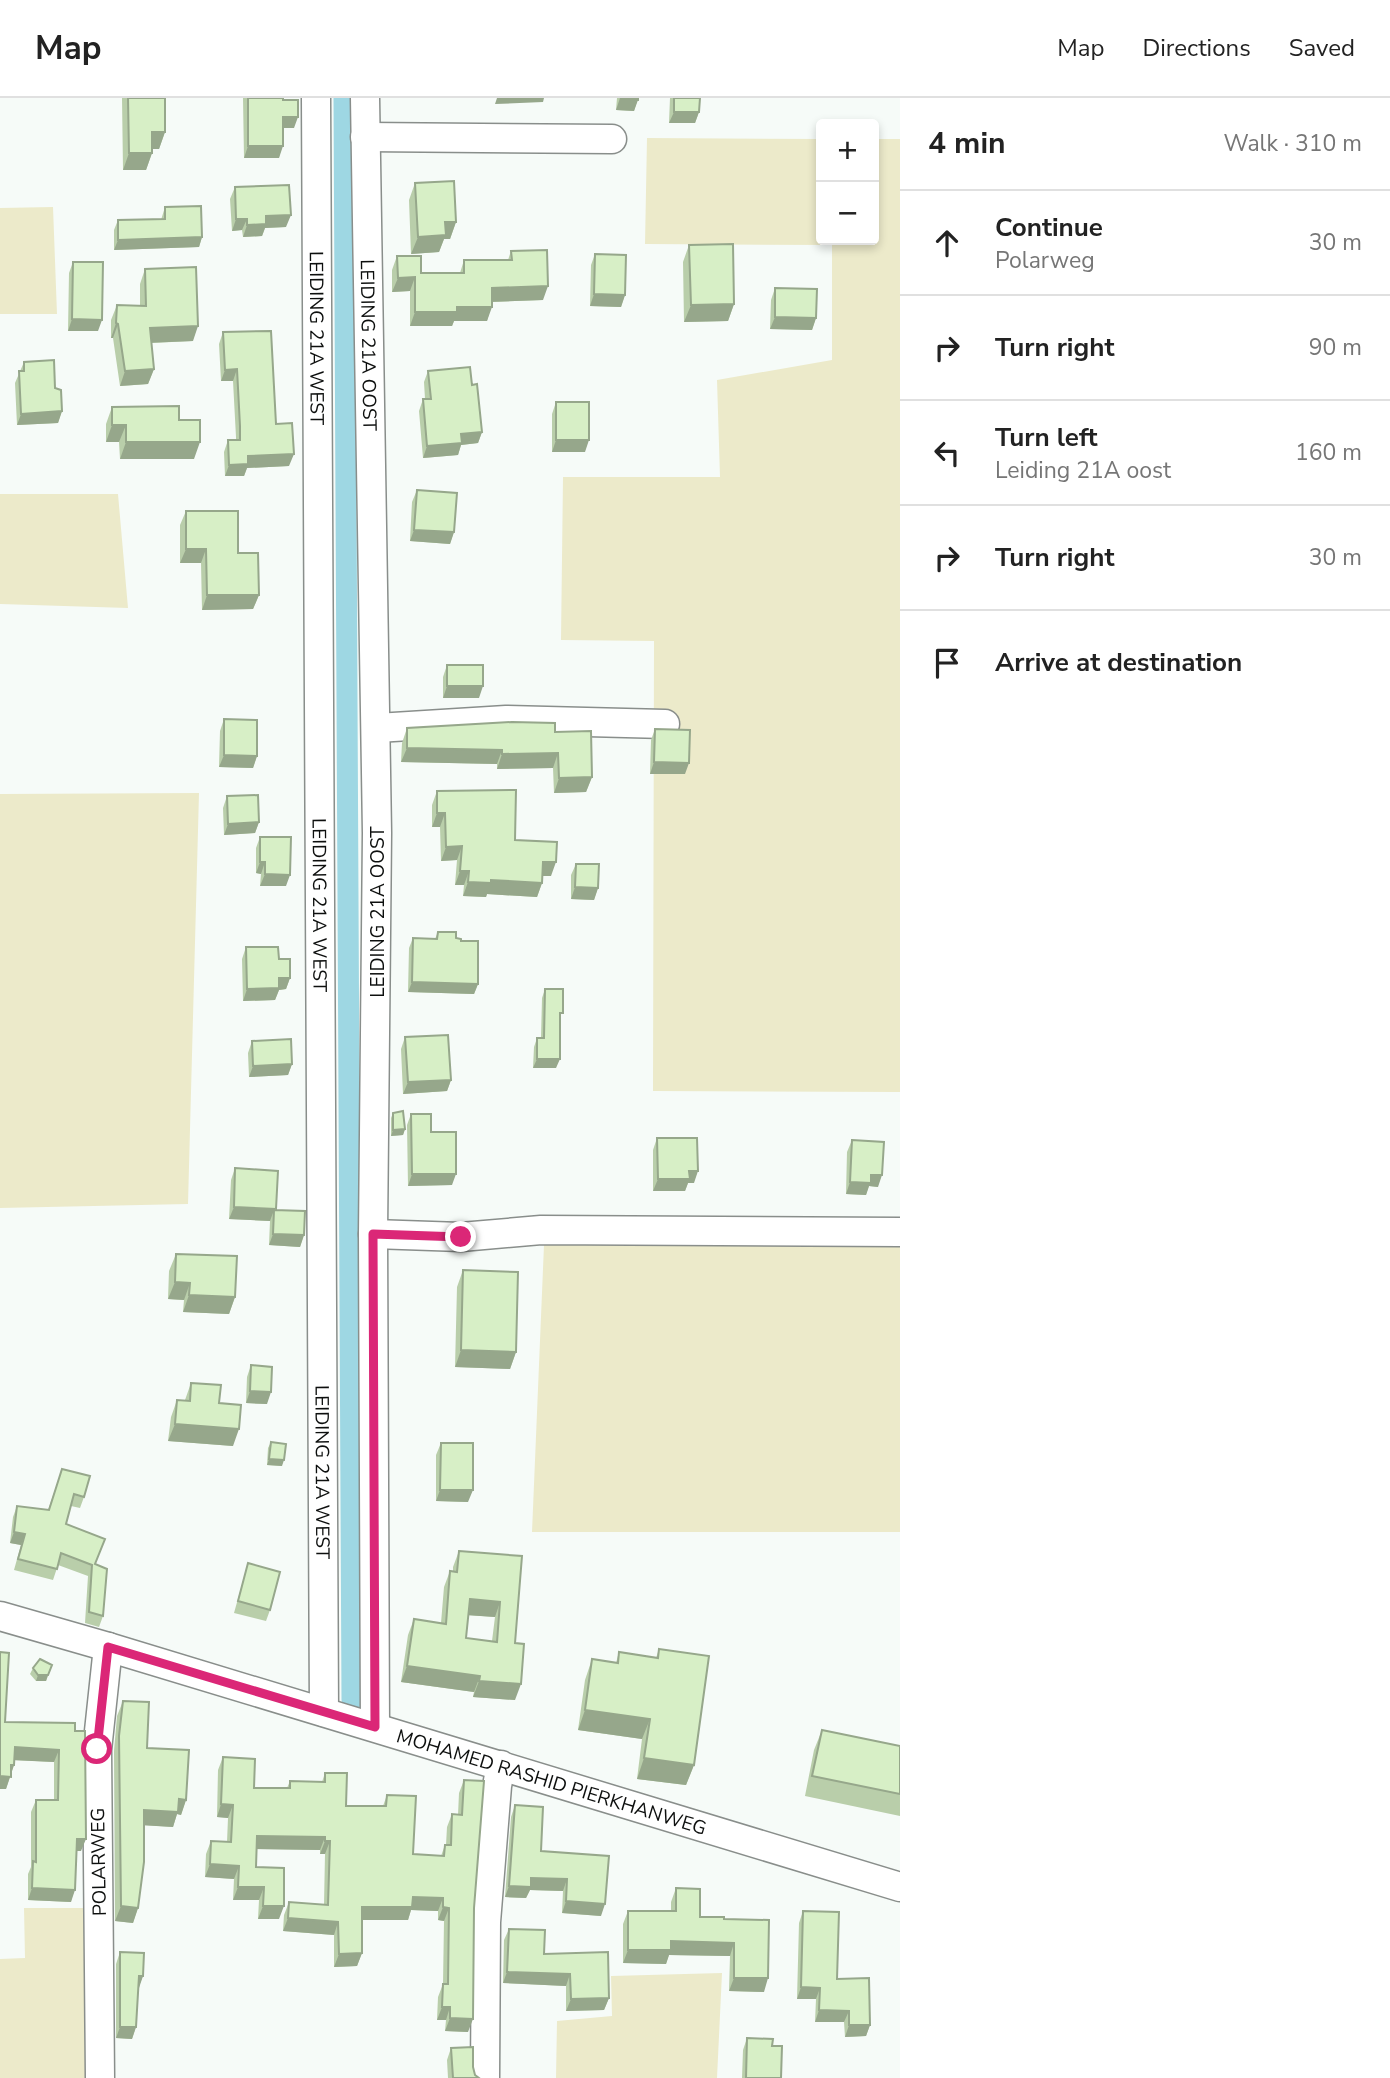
<!DOCTYPE html>
<html lang="en">
<head>
<meta charset="utf-8">
<style>
  body { margin:0; font-family:"Nunito Sans",sans-serif; background:#f2f2f2; color:#222 }
  .controls { position:absolute; right:21px; top:21px; display:grid; overflow:hidden; border-radius:7px; box-shadow:0 4px 10px #0003 }
  .controls button { width:63px; height:63px; display:grid; place-items:center; padding:0; border:0; border-bottom:2px solid #e0e0e0; background:#fff; color:#222; font:35px sans-serif }
  .stop { position:absolute; width:21px; height:21px; margin:-16px; border:5px solid #db2777; border-radius:50%; background:#fff }
  .stop.end { background:#db2777; border-color:#fff; box-shadow:0 2px 7px #0008 }
  .list { margin:0; padding:0; list-style:none }
  h2 { display:flex; justify-content:space-between; align-items:center; height:91px; margin:0; padding:0 28px; font-size:30px }
  h2 small { font-size:23px; font-weight:400; color:#767676 }
  .list li { display:grid; grid-template-columns:46px 1fr auto; gap:21px; align-items:center; box-sizing:border-box; height:105px; padding:0 28px; border-top:2px solid #e0e0e0 }
  .list b { display:block; font-size:26px; white-space:nowrap }
  .list p { margin:0; font-size:23px; white-space:nowrap; color:#767676 }
  .list em { font-size:23px; font-style:normal; color:#767676 }
  .icon { flex:none; width:38px; height:38px; fill:none; stroke:currentColor; stroke-width:2; stroke-linecap:round; stroke-linejoin:round }
  .map { position:relative; flex:none; width:900px; height:1980px; overflow:hidden }
  header { display:flex; align-items:center; gap:42px; box-sizing:border-box; height:98px; padding:0 35px; background:#fff; border-bottom:2px solid #e0e0e0 }
  header strong { font-size:33px }
  nav { display:flex; gap:38px; margin-inline-start:auto; font-size:24px }
  main { display:flex }
  aside { flex:1; background:#fff }
  .map>svg:first-child { display:block }
  .green { fill:#eceaca }
  .lines { fill:none; stroke-linecap:round; stroke-linejoin:round }
  .canal { stroke:#9ed7e3; stroke-width:21 }
  .minor-casing { stroke:#898e8b; stroke-width:31 }
  .minor { stroke:#fff; stroke-width:28 }
  .wall { fill:#b9ceaa; fill-rule:evenodd }
  .shaded-wall { fill:#96a78b }
  .building { fill:#d7efc6; stroke:#96a78b; stroke-width:2; fill-rule:evenodd }
  .route { stroke:#db2777; stroke-width:9 }
  .labels { text-anchor:middle; stroke-width:5; stroke-linejoin:round; paint-order:stroke }
  .street-label { font-size:19px; fill:#0d0f0e; stroke:#fff }
</style>
</head>
<body>
<header>
<strong>Map</strong>
<nav><a>Map</a><a>Directions</a><a>Saved</a></nav>
</header>
<main>
<div class="map">
<svg width="900" height="1980" viewBox="0 0 900 1980">
  <rect width="100%" height="100%" fill="#f6fbf8"/>
  <path class="green" d="M647,40L821,41V142H874V41H900V994L653,993L654,543L561,542L563,379H720L717,282L832,262V147L645,146Z
    M53,109L57,216H0V110Z
    M0,396H118L128,510L0,506Z
    M199,695L188,1106L0,1110V696Z
    M726,1137L900,1140V1434H532L544,1147Z
    M24,1810H94L96,1980H0V1861L25,1860Z
    M722,1875L717,1980H556L557,1923L612,1918L611,1878Z"/>
  <g class="lines">
    <path class="canal" d="M344,0L352,1602"/>
    <g class="minor-casing">
      <g id="minor">
        <path id="s1" d="M316,0L324,1614"/>
        <path id="s2" d="M365,0L377,735L373,1136L375,1629"/>
        <path d="M365,39L612,41"/>
        <path d="M377,630L506,622L665,626"/>
        <path d="M373,1136L461,1139L541,1132L900,1134"/>
        <path id="s3" d="M0,1518L108,1549L900,1789"/>
        <path d="M100,1980L97,1652L108,1549"/>
        <path d="M485,1980L486,1824L497,1688L501,1667"/>
      </g>
    </g>
    <use href="#minor" class="minor"/>
  </g>
  <path class="wall" d="M122,0H165V34L159,51H152V55L146,72H123Z
    M243,0H283L294,30H283L279,60H244Z
    M617,0H638L634,13L616,12Z
    M670,0H700L699,14L695,25H669Z
    M415,85L456,124L450,141H444L439,154L411,156L409,102Z
    M235,89L286,129L265,130L262,138L243,139L242,132L232,133L230,101Z
    M165,109L202,139L199,149L114,152V132L118,122H161Z
    M689,147L734,206L728,223L684,224L683,164Z
    M511,153L543,202L492,204L487,223H454L452,228H410V193L392,194V172L397,158L421,175H460L464,162H508Z
    M595,156L625,197L621,209L590,208L591,167Z
    M73,164L98,233H68L69,175Z
    M145,171L193,243L151,245L154,271L148,286L120,288L113,240H111V222L117,207L140,208V186Z
    M775,190L816,220L812,232L770,231L771,202Z
    M223,234L276,326L289,368L247,370L244,378H225L224,354L228,342H236V339L233,283H221L219,246Z
    M24,264L55,290L62,313L58,325L17,327L15,285Z
    M428,273L472,287L482,334L478,345L461,347L458,357L423,360L419,313L423,301H425L424,284Z
    M556,304L585,354H552V316Z
    M112,309L179,322L194,361H120L119,344H106V326Z
    M417,392L454,434L450,446L410,443L412,404Z
    M186,413L238,455L259,497L253,511L202,512L201,465H180V427Z
    M447,567L479,600H443V579Z
    M224,621L257,658L253,670L219,669L220,633Z
    M407,630L555,634L592,679L586,694L554,695L553,670L497,671V666L401,664L402,645Z
    M655,631L685,676H650L651,642Z
    M437,693L515,742L551,778H542V785L537,799L487,796L486,799L463,798L464,787H455L457,762L441,763L440,729H432V707Z
    M227,698L259,724L255,735L224,737L223,710Z
    M260,739L286,788H260L261,776L256,775V750Z
    M576,766L598,790L594,802L571,801V777Z
    M438,834L461,843L478,886L474,896L408,894L409,850L413,840L435,841Z
    M246,849L279,861L290,880L286,891L279,892L275,902L243,903L242,861Z
    M545,891L560,924L556,970H533L534,949L537,940H541L542,900Z
    M405,939L451,982L447,993L403,996L401,951Z
    M252,943L292,966L288,977L249,979L248,955Z
    M393,1015L405,1031L403,1037L391,1038V1020Z
    M411,1016L431,1034L452,1087L408,1088L407,1027Z
    M657,1040L694,1085H688L685,1093H653V1052Z
    M852,1042L878,1089L869,1088L866,1097L846,1096L847,1054Z
    M235,1070L276,1112L304,1137L300,1149L269,1147L270,1123L229,1121L231,1082Z
    M176,1156L235,1199L229,1216L183,1214L184,1202L168,1201L169,1173Z
    M463,1172L516,1254L510,1271L455,1269L457,1189Z
    M251,1267L267,1306L246,1305L247,1279Z
    M191,1285L233,1348L168,1343L171,1319L177,1302H185Z
    M271,1344L282,1368L267,1367L268,1350Z
    M441,1345L468,1404L436,1403V1357Z
    M62,1371L84,1399L80,1410L71,1408L66,1426L95,1467L103,1518L99,1529L85,1525L88,1478L58,1467L53,1482L14,1472L21,1447L10,1445L13,1419L17,1408L48,1412Z
    M459,1453L522,1458L515,1545V1602L473,1599L474,1594L401,1584L408,1537L414,1521L441,1525L444,1489L450,1473H453V1469ZM468,1517L495,1519L492,1543L466,1540Z
    M248,1465L270,1512L266,1523L234,1515Z
    M659,1551L694,1667L686,1687L637,1681L642,1641L578,1632L585,1582L592,1561L616,1565L619,1554L656,1560Z
    M52,1567L46,1583H36L30,1576L33,1570Z
    M123,1603L147,1650L186,1702L181,1717L177,1716L173,1729L144,1727L138,1810L133,1825L115,1823L114,1653L117,1618Z
    M5,1624L75,1625L81,1753H76L71,1804L28,1802V1776L31,1769V1714L36,1702H54V1664L15,1662L14,1667L6,1691Z
    M822,1632L900,1648V1718L805,1698L814,1652Z
    M223,1659L254,1690H287L290,1683L322,1684L325,1675L346,1708H383L387,1697L413,1756L441,1758L445,1747H446L447,1729L452,1716L458,1717L459,1695L464,1682L474,1810L468,1934L445,1933L446,1922H437L438,1899L443,1886L444,1823L438,1822V1813L411,1812L408,1822H362V1855L357,1868L334,1869V1837L283,1833L284,1817L289,1804L324,1807L325,1756H320V1752L256,1751V1769L279,1821H258L259,1802H233L234,1781L205,1779L206,1756L211,1743L227,1744L228,1720L217,1719L218,1672Z
    M515,1707L541,1753L601,1818L562,1815L563,1793L530,1792L526,1800L505,1799L511,1719Z
    M676,1790L700,1819L724,1821L764,1894L729,1893L730,1858L669,1857L666,1866L623,1865V1826L628,1813H671V1804Z
    M803,1813L837,1881L870,1927L866,1938L845,1939L844,1924H815L816,1901H797L799,1825Z
    M509,1831L609,1900L604,1912L566,1913V1888L503,1885L504,1842Z
    M120,1854L143,1878L138,1890L136,1929L132,1941L116,1940V1866Z
    M747,1940L781,1980H742L743,1952Z
    M451,1950L473,1969L475,1977L479,1980H448L447,1962Z"/>
  <path class="shaded-wall" d="M497,0H544L543,4L495,6Z
    M620,0L638,2L634,13L616,12Z
    M674,14H699L695,25H669Z
    M283,19H298L294,30H279Z
    M152,34H165L159,51H146Z
    M248,48H283L279,60H244Z
    M129,55H152L146,72H123Z
    M291,117L286,129L265,130L262,138L243,139L247,127L266,118Z
    M236,121H247L242,132L232,133Z
    M445,124H456L450,141H444L439,154L411,156L418,139Z
    M202,139L199,149L114,152L118,142Z
    M415,179L410,193L392,194L398,180Z
    M548,188L543,202L487,204L492,190Z
    M594,196L625,197L621,209L590,208Z
    M734,206L728,223L684,224L691,207Z
    M457,209H492L487,223H454L452,228H410L415,214Z
    M775,219L816,220L812,232L770,231Z
    M72,221L102,222L98,233H68Z
    M116,225L118,226L113,240H111Z
    M198,228L193,243L145,245L150,230Z
    M154,271L148,286L120,288L125,273Z
    M237,271L233,283H221L225,272Z
    M62,313L58,325L17,327L21,316Z
    M112,327H126L119,344H106Z
    M482,334L478,345L461,347L458,357L423,360L427,348L461,336Z
    M556,342H589L585,354H552Z
    M126,344H200L194,361H120Z
    M294,356L289,368L247,370L244,378H225L229,367L248,358Z
    M414,432L454,434L450,446L410,443Z
    M186,451H206L201,465H180Z
    M207,497H259L253,511L202,512Z
    M447,588H483L479,600H443Z
    M407,650L502,652L497,666L401,664Z
    M558,655L553,670L497,671L502,656Z
    M224,657L257,658L253,670L219,669Z
    M654,664L689,665L685,676H650Z
    M592,679L586,694L554,695L559,680Z
    M437,715H445L440,729H432Z
    M259,724L255,735L224,737L228,726Z
    M462,748L457,762L441,763L446,749Z
    M260,764H265L261,776L256,775Z
    M543,764H556L551,778H538Z
    M460,773H469L464,787H455Z
    M265,776L290,777L286,788H260Z
    M491,782L542,785L537,799L487,796L486,799L463,798L468,784Z
    M575,789L598,790L594,802L571,801Z
    M279,880H290L286,891L279,892L275,902L243,903L247,891Z
    M412,884L478,886L474,896L408,894Z
    M537,961H560L556,970H533Z
    M292,966L288,977L249,979L253,968Z
    M451,982L447,993L403,996L408,984Z
    M405,1031L403,1037L391,1038L393,1032Z
    M689,1073H698L694,1085H688L685,1093H653L658,1081Z
    M412,1076H456L452,1087L408,1088Z
    M871,1077H882L878,1089L869,1088L866,1097L846,1096L850,1084Z
    M234,1109L276,1111L274,1112L270,1123L229,1121Z
    M273,1136L304,1137L300,1149L269,1147Z
    M175,1184L190,1185L184,1202L168,1201Z
    M189,1197L235,1199L229,1216L183,1214Z
    M461,1252L516,1254L510,1271L455,1269Z
    M250,1293L271,1294L267,1306L246,1305Z
    M175,1326L239,1331L233,1348L168,1343Z
    M269,1361L284,1362L282,1368L267,1367Z
    M440,1392H473L468,1404L436,1403Z
    M14,1434L25,1436L21,1447L10,1445Z
    M470,1501L500,1504L495,1519L465,1517Z
    M407,1568L480,1578L474,1594L401,1584Z
    M38,1577H48L46,1583H36Z
    M479,1583L521,1586L515,1602L473,1599Z
    M585,1612L650,1621L642,1641L578,1632Z
    M15,1649L59,1652L54,1664L10,1662Z
    M644,1660L694,1667L686,1687L637,1681Z
    M11,1667H14L6,1691H0V1678Z
    M179,1701L186,1702L181,1717L177,1716L173,1729L139,1727L144,1712Z
    M221,1706L233,1707L228,1720L217,1719Z
    M257,1738L325,1739L320,1752L252,1751Z
    M77,1741H86L81,1753H72Z
    M325,1743H330L325,1756H320Z
    M210,1766L239,1768L234,1781L205,1779Z
    M531,1780L567,1781L563,1793L530,1792L526,1800L505,1799L509,1788Z
    M238,1789H264L259,1802H233Z
    M32,1790L75,1792L71,1804L28,1802Z
    M413,1799L443,1800L438,1813L411,1812L408,1822H357L362,1809Z
    M566,1803L605,1806L601,1818L562,1815Z
    M121,1808L138,1810L133,1825L115,1823Z
    M263,1808H284L279,1821H258Z
    M443,1809L449,1810L444,1823L438,1822Z
    M288,1820L338,1824L334,1837L283,1833Z
    M671,1843L734,1845L730,1858L669,1857L666,1866L623,1865L628,1852Z
    M362,1855L357,1868L334,1869L339,1856Z
    M507,1874L570,1876L566,1888L503,1885Z
    M139,1878H143L139,1890H135Z
    M734,1880H768L764,1894L729,1893Z
    M801,1889L820,1890L816,1901H797Z
    M609,1900L604,1912L566,1913L571,1901Z
    M442,1909H450L446,1922H437Z
    M819,1912L849,1913L844,1924H815Z
    M450,1920L473,1921L468,1934L445,1933Z
    M849,1927H870L866,1938L845,1939Z
    M120,1929H136L132,1941L116,1940Z"/>
  <path class="building" d="M128,0H165V34H152V55H129Z
    M248,0H283V2H298V19H283V48H248Z
    M620,0H638V2Z
    M674,0H700L699,14H674Z
    M454,83L456,124H445L446,137L418,139L415,85Z
    M289,87L291,117L266,118V126L247,127V121H236L235,89Z
    M201,108L202,139L118,142V122L165,121V109Z
    M733,146L734,206L691,207L689,147Z
    M547,152L548,188L492,190V209H457V214H415V179L398,180L397,158H421V175H464V162H512L511,153Z
    M595,156L626,157L625,197L594,196Z
    M73,164H103L102,222L72,221Z
    M196,169L198,228L150,230L154,271L125,273L118,226L116,225L117,207L146,208L145,171Z
    M775,190L817,191L816,220L775,219Z
    M271,233L276,326L292,325L294,356L248,358V366L229,367L228,342H240V328L237,271L225,272L223,234Z
    M54,262L55,290L61,292L62,313L21,316L19,273H24V264Z
    M470,269L472,287L477,286L482,334L461,336L462,345L427,348L423,301H431L428,273Z
    M556,304H589V342H556Z
    M179,308V322H200V344H126V327H112V309Z
    M417,392L457,395L454,434L414,432Z
    M186,413H238V455H258L259,497H207L206,451H186Z
    M447,567H483V588H447Z
    M224,621L257,622V658L224,657Z
    M512,624L555,625V634L591,633L592,679L559,680L558,655L502,656V652L407,650V630Z
    M655,631L690,632L689,665L654,664Z
    M516,692L515,742L557,744L556,764H543L542,785L491,782V785L468,784L469,773H460L462,748L446,749L445,715H437V693Z
    M258,697L259,724L228,726L227,698Z
    M260,739H291L290,777L265,776V764H260Z
    M576,766H599L598,790L575,789Z
    M438,834H456V840L461,841V843H478V886L412,884L413,840L437,841Z
    M246,849H278L279,861H290V880H279V890L247,891Z
    M545,891H563V915H560V961H537V940H544Z
    M448,937L451,982L408,984L405,939Z
    M291,941L292,966L253,968L252,943Z
    M403,1013L405,1031L393,1032V1015Z
    M411,1016H431V1034H456V1076H412Z
    M657,1040H697L698,1073H689L690,1081H658Z
    M852,1042L884,1044L882,1077H871V1085L850,1084Z
    M235,1070L278,1073L276,1111L234,1109Z
    M274,1112L305,1113L304,1137L273,1136Z
    M176,1156L237,1158L235,1199L189,1197L190,1185L175,1184Z
    M463,1172L518,1174L516,1254L461,1252Z
    M251,1267L272,1269L271,1294L250,1293Z
    M191,1285L221,1287L219,1305L241,1307L239,1331L175,1326L177,1302L190,1303Z
    M271,1344L286,1346L284,1362L269,1361Z
    M441,1345H473V1392H440Z
    M62,1371L90,1378L84,1399L74,1396L66,1426L105,1441L95,1466L107,1471L103,1518L89,1514L92,1467L61,1455L57,1471L18,1461L25,1436L14,1434L17,1408L49,1412Z
    M459,1453L522,1458L515,1545L524,1546L521,1586L479,1583L480,1578L407,1568L414,1521L446,1526L450,1473L457,1474ZM470,1501L500,1504L497,1544L466,1540Z
    M248,1465L280,1474L270,1512L238,1503Z
    M659,1551L709,1558L694,1667L644,1660L650,1621L585,1612L592,1561L618,1565L619,1554L658,1560Z
    M0,1554L9,1555L5,1624L75,1625V1633H85L86,1741H77L75,1792L32,1790L33,1763L36,1764V1702H58L59,1652L15,1649L14,1667H11V1679L0,1678Z
    M40,1561L52,1567L48,1577H38L33,1570Z
    M123,1603L149,1604L147,1650L189,1652L186,1702L179,1701L178,1714L144,1712V1764L138,1810L121,1808L119,1638Z
    M822,1632L900,1648V1696L812,1678Z
    M223,1659L255,1661L254,1690H290V1683L325,1684V1675H347L346,1708H386L387,1697L416,1698L413,1756L444,1758L445,1747H451L452,1716L462,1717L464,1682L484,1683L474,1810L473,1921L450,1920V1909H442L443,1886H448L449,1810L443,1809V1800L413,1799L412,1809H362V1855L339,1856L338,1824L288,1820L289,1804L328,1807L330,1743H325V1739L257,1738L256,1769L284,1770V1808H263L264,1789H238L239,1768L210,1766L211,1743L231,1744L233,1707L221,1706Z
    M515,1707L543,1709L541,1753L609,1758L605,1806L566,1803L567,1781L531,1780V1789L509,1788Z
    M676,1790L700,1791V1819H724V1821L769,1822L768,1880H734V1845L671,1843V1852H628V1813H676Z
    M803,1813L839,1814L837,1881L869,1880L870,1927H849V1913L819,1912L820,1890L801,1889Z
    M509,1831L545,1832L544,1856L608,1854L609,1900L571,1901L570,1876L507,1874Z
    M120,1854L144,1855L143,1878H139L136,1929H120Z
    M747,1940L773,1941L772,1948H782L781,1980H746Z
    M473,1949V1969L475,1977L479,1980H453L451,1950Z"/>
  <g class="lines">
    <path class="route" d="M97,1651L108,1549L375,1629L373,1136L461,1139"/>
  </g>
  <g class="labels">
    <g class="street-label">
      <text dy="7" stroke="none"><textPath href="#s1" startOffset="240">LEIDING 21A WEST</textPath></text>
      <text dy="7" stroke="none"><textPath href="#s2" startOffset="247">LEIDING 21A OOST</textPath></text>
      <text dy="7" stroke="none"><textPath href="#s1" startOffset="807">LEIDING 21A WEST</textPath></text>
      <text transform="translate(377 814) rotate(-90)" y="7">LEIDING 21A OOST</text>
      <text dy="7" stroke="none"><textPath href="#s1" startOffset="1374">LEIDING 21A WEST</textPath></text>
      <text dy="7" stroke="none"><textPath href="#s3" startOffset="576">MOHAMED RASHID PIERKHANWEG</textPath></text>
      <text transform="translate(98 1764) rotate(-91)" y="7">POLARWEG</text>
    </g>
  </g>
</svg>
<div class="controls">
<button>+</button>
<button>−</button>
</div>
<div class="stop" style="left:97px;top:1651px"></div>
<div class="stop end" style="left:461px;top:1139px"></div>
</div>
<aside>
<h2>4 min<small>Walk · 310 m</small></h2>
<ul class="list">
<li><svg class="icon" aria-label="ahead" viewBox="0 0 24 24"><path d="M12 20V5M6 11l6-6 6 6"/></svg><div><b>Continue</b><p>Polarweg</p></div><em>30 m</em></li>
<li><svg class="icon" aria-label="right" viewBox="0 0 24 24"><path d="M7 20v-9h11M14 6l5 5-5 5"/></svg><div><b>Turn right</b></div><em>90 m</em></li>
<li><svg class="icon" aria-label="left" viewBox="0 0 24 24"><path d="M17 20v-9H6M10 6l-5 5 5 5"/></svg><div><b>Turn left</b><p>Leiding 21A oost</p></div><em>160 m</em></li>
<li><svg class="icon" aria-label="right" viewBox="0 0 24 24"><path d="M7 20v-9h11M14 6l5 5-5 5"/></svg><div><b>Turn right</b></div><em>30 m</em></li>
<li><svg class="icon" aria-label="arrive" viewBox="0 0 24 24"><path d="M6 21V4h12l-3 4 3 4H6"/></svg><div><b>Arrive at destination</b></div></li>
</ul>
</aside>
</main>
</body>
</html>
